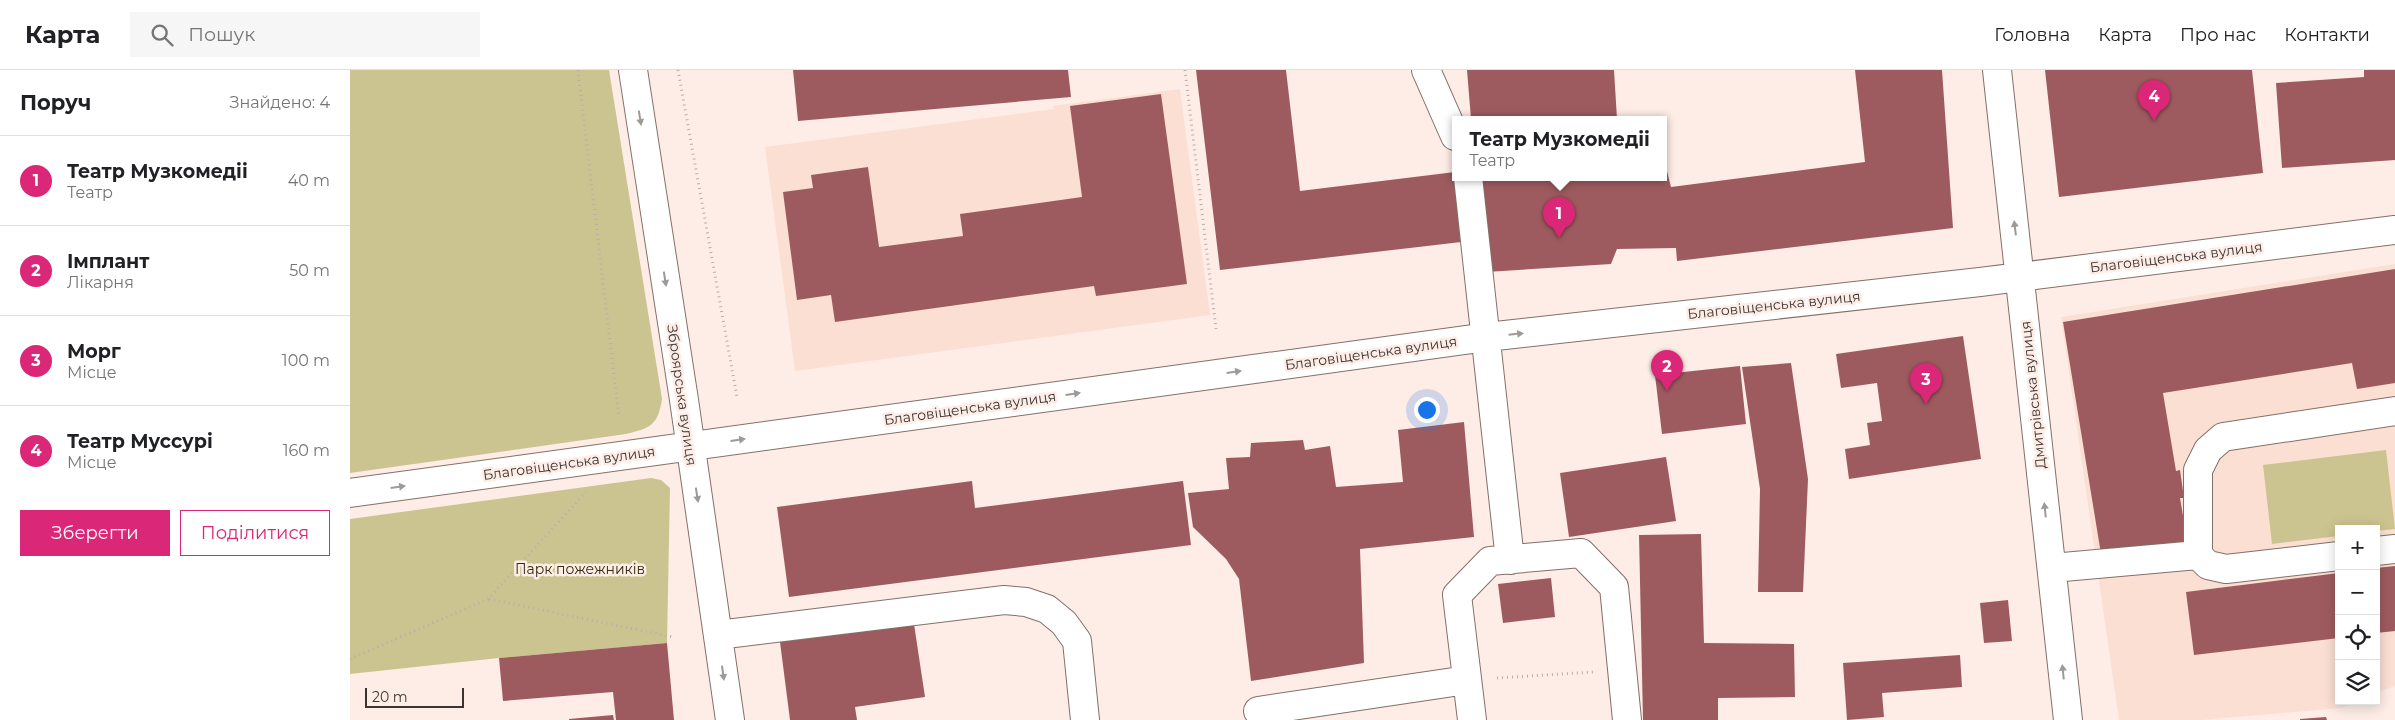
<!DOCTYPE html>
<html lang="uk">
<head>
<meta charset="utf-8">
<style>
  body { margin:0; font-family:Montserrat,sans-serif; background:#f6f6f6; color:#202124 }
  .controls { position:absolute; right:15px; bottom:15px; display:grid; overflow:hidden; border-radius:0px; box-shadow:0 2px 12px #0003 }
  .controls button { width:45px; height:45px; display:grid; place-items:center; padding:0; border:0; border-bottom:1px solid #e0e0e0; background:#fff; color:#202124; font:25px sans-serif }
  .scale { position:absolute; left:15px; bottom:12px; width:99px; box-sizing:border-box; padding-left:5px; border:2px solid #3b3430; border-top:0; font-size:14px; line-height:18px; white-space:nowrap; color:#3b3430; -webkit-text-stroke:4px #feede6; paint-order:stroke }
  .you { position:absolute; left:1076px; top:339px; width:18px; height:18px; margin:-12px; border:4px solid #fff; border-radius:50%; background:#1a73e8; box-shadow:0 0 0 8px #1a73e833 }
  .badge { display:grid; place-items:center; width:32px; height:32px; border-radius:50%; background:#db2777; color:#fff; font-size:16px; font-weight:700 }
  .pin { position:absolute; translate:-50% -41px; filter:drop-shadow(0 1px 2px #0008) }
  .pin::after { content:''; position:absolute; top:26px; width:18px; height:15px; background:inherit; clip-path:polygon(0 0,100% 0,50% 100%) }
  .popup { position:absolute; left:1102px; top:46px; width:215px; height:65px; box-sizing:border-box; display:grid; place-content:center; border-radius:0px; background:#fff; filter:drop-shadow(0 1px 4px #0005); font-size:16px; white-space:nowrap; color:#757577 }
  .popup b { font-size:19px; color:#202124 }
  .popup::after { content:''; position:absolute; left:50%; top:100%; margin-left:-10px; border:10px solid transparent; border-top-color:#fff }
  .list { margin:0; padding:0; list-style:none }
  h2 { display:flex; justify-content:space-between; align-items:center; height:65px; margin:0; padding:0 20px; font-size:21px }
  h2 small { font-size:16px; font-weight:400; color:#757577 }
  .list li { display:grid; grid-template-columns:32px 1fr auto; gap:15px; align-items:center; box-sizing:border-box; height:90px; padding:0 20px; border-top:1px solid #e0e0e0 }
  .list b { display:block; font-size:19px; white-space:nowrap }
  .list p { margin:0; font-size:16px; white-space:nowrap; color:#757577 }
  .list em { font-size:16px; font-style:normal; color:#757577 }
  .actions { display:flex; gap:10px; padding:15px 20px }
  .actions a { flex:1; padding:11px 0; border:1px solid #db2777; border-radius:0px; text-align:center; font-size:18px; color:#db2777 }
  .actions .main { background:#db2777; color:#fff }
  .icon { flex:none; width:28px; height:28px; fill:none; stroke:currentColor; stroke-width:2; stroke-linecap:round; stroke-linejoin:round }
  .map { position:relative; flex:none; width:2045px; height:650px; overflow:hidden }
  header { display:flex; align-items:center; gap:30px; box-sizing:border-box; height:70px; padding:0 25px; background:#fff; border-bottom:1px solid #e0e0e0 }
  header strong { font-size:24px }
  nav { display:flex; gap:28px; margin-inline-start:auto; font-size:18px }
  .search { width:350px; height:45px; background:#f6f6f6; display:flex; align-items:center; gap:12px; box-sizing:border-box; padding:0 18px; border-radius:0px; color:#757577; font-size:19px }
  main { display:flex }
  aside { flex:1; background:#fff }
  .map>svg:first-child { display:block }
  .built { fill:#fbdfd2 }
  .green { fill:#ccc490 }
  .building { fill:#9e5b5f }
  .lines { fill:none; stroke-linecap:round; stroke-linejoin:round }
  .minor-casing { stroke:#827068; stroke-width:30 }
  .path { stroke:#bbada7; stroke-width:3; stroke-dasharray:1 4; stroke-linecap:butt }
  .minor { stroke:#fff; stroke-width:28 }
  .oneway { fill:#9d9a98 }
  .labels { text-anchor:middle; stroke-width:5; stroke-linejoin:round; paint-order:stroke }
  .street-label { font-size:14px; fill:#3b3430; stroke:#feede6 }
  .park-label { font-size:14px; fill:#322d0f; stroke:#feede6 }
</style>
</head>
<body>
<header>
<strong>Карта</strong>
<div class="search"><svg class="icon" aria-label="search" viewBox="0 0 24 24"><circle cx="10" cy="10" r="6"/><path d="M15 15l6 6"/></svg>Пошук</div>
<nav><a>Головна</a><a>Карта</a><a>Про нас</a><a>Контакти</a></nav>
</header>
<main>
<aside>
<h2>Поруч<small>Знайдено: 4</small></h2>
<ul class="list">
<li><span class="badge">1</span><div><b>Театр Музкомедіі</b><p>Театр</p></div><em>40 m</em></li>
<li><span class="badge">2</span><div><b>Імплант</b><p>Лікарня</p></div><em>50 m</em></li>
<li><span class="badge">3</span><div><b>Морг</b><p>Місце</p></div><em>100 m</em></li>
<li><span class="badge">4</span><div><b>Театр Муссурі</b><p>Місце</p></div><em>160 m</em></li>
</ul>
<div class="actions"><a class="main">Зберегти</a><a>Поділитися</a></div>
</aside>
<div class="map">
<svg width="2045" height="650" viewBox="0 0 2045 650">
  <rect width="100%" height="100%" fill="#feede6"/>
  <path class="built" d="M830,19L860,245L445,301L415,77L704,39L703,36Z
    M2045,194V616L2026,623V459H1989V631H2008L1991,638L1852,650H1769L1711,247Z"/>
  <path class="green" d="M0,0H259L312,329C308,355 301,358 276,364L0,403Z
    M2036,380L2045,459L2026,461V459H1989V466L1922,474L1913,395Z
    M301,408L311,410L320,418L317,573L149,588L0,604V449Z"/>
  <path class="building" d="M443,0H718L721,27L448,51Z
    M846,0H936L950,121L1105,102L1120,171L870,200Z
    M1117,0H1264L1267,49H1121Z
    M1505,0H1592L1603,158L1327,191L1326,178L1267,179L1261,194L1136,202L1127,107H1313V98L1316,97L1321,117L1515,92Z
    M1695,0H1902L1913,103L1709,127Z
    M2014,0H2045V90L1932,98L1926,13L2014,7Z
    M811,24L837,214L746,226L744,216L485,252L481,225L447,230L433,122L463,118L461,105L518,97L529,177L613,166L610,144L732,127L720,36Z
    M2045,199V313L2007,319L2002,293L1813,323L1826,401L1830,400L1834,428H1830L1838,475L1752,490L1713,252Z
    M1613,266L1631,389L1499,409L1495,379L1520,375L1517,353L1532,351L1527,313L1491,318L1486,284Z
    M1441,293L1458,409L1453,522H1408L1410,419L1392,297Z
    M1390,296L1396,354L1312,364L1305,305Z
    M1114,352L1124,467L1010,479L1014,593L901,611L889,509L876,489L843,457L838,423L879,419L876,388L900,387L901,373L953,370L955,380L980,376L986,417L1053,412L1048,360Z
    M1316,387L1326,451L1219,467L1210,403Z
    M622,411L625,438L833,411L841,475L439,527L427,437Z
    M1351,464L1354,573L1444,574L1445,627L1368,628V650H1293L1289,465Z
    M2045,496V561L2026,563V498Z
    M1989,503V568L1844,585L1836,522Z
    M1201,508L1205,547L1153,553L1148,514Z
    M1658,530L1662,571L1634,573L1630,533Z
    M564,554L575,627L505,637L507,650H440L430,572Z
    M317,573L324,650H266L263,622L153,631L149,588Z
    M1610,585L1612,617L1532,623L1534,647L1497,650L1493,593Z
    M263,645L264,650H219V649Z
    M1976,647L1977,650H1950V649Z"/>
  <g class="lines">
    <g class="minor-casing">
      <path id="minor" d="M283,0L334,330L380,650
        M1076,0L1105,66
        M1647,0L1718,650
        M1118,107L1160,490
        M0,423L1137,267L1630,212L2045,160
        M2026,481L2045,479
        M1848,485V400L1858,380L1873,367L2045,341
        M1702,498L1848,485L1858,495L1876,499L1989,486
        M368,565L654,530L676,532L697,539L714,553L727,571L735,650
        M908,641L1117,610
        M1122,650L1107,525L1140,491L1231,483L1264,517L1277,650"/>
    </g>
    <path class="path" d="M228,0L269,347
      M328,0L387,327
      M835,0L866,259
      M139,529L323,567
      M0,589L138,529L236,422
      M1147,608L1243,602"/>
    <use href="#minor" class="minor"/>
  </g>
  <defs><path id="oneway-solid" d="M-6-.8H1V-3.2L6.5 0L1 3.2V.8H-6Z" transform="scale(1.25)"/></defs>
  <g class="oneway">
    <use href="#oneway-solid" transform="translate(290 48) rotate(81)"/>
    <use href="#oneway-solid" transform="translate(1665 158) rotate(-97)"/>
    <use href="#oneway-solid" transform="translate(315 209) rotate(81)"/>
    <use href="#oneway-solid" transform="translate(1166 264) rotate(-6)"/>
    <use href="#oneway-solid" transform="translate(884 302) rotate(-8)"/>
    <use href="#oneway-solid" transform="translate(723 324) rotate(-8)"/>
    <use href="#oneway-solid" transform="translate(388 370) rotate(-8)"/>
    <use href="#oneway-solid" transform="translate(48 417) rotate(-8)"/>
    <use href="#oneway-solid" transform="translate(347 425) rotate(81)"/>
    <use href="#oneway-solid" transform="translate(1695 440) rotate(-96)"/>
    <use href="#oneway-solid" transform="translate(1713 602) rotate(-96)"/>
    <use href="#oneway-solid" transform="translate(373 603) rotate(82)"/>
  </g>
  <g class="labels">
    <g class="street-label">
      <text transform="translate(1826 187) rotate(-7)" y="5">Благовіщенська вулиця</text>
      <text transform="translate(1424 235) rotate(-6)" y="5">Благовіщенська вулиця</text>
      <text transform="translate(1021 283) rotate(-8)" y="5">Благовіщенська вулиця</text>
      <text transform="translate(332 325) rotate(82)" y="5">Зброярська вулиця</text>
      <text transform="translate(1683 325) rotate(-96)" y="5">Дмитрівська вулиця</text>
      <text transform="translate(620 338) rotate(-8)" y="5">Благовіщенська вулиця</text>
      <text transform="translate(219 393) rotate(-8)" y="5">Благовіщенська вулиця</text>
    </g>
    <g class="park-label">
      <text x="230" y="504">Парк пожежників</text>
    </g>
  </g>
</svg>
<div class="controls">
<button>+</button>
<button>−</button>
<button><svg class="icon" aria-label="locate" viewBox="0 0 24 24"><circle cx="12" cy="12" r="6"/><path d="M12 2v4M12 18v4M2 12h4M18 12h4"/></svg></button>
<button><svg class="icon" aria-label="layers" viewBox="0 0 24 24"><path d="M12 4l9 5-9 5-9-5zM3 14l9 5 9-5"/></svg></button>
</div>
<div class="scale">20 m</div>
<div class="you"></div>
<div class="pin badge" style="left:1209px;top:168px">1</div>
<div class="popup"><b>Театр Музкомедіі</b>Театр</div>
<div class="pin badge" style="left:1317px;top:321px">2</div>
<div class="pin badge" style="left:1576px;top:334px">3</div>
<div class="pin badge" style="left:1804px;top:51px">4</div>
</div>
</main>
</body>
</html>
